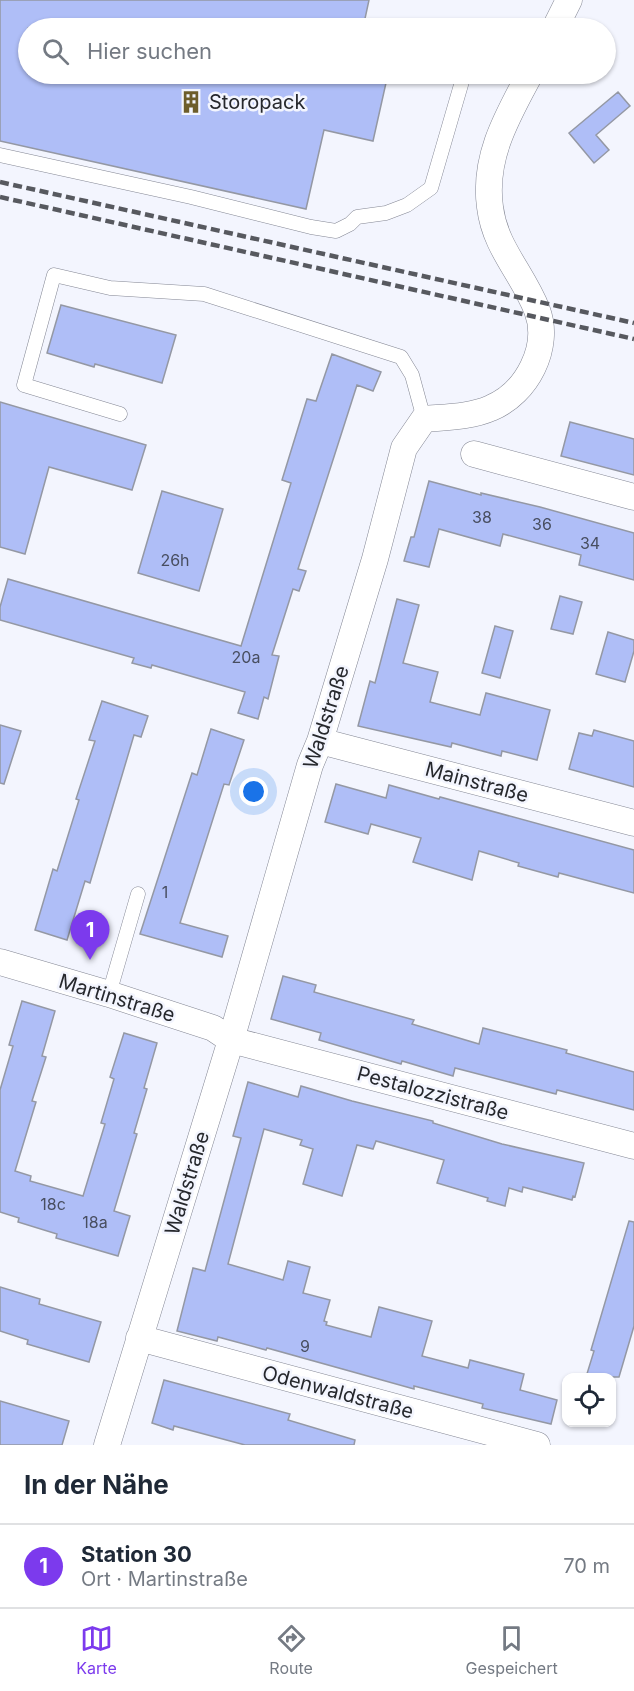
<!DOCTYPE html>
<html lang="de">
<head>
<meta charset="utf-8">
<style>
  body { margin:0; font-family:Inter,sans-serif; background:#f2f2f3; color:#1f2937 }
  .controls { position:absolute; right:18px; bottom:18px; display:grid; overflow:hidden; border-radius:12px; box-shadow:0 2px 4px #0004 }
  .controls button { width:54px; height:54px; display:grid; place-items:center; padding:0; border:0; border-bottom:2px solid #e0e1e3; background:#fff; color:#1f2937; font:30px sans-serif }
  .you { position:absolute; left:254px; top:792px; width:21px; height:21px; margin:-15px; border:4px solid #fff; border-radius:50%; background:#1a73e8; box-shadow:0 0 0 9px #1a73e833 }
  .badge { display:grid; place-items:center; width:39px; height:39px; border-radius:50%; background:#7c3aed; color:#fff; font-size:20px; font-weight:700 }
  .pin { position:absolute; translate:-50% -50px; filter:drop-shadow(0 2px 3px #0008) }
  .pin::after { content:''; position:absolute; top:32px; width:21px; height:18px; background:inherit; clip-path:polygon(0 0,100% 0,50% 100%) }
  .list { margin:0; padding:0; list-style:none }
  h2 { display:flex; justify-content:space-between; align-items:center; height:78px; margin:0; padding:0 24px; font-size:26px }
  h2 small { font-size:20px; font-weight:400; color:#747a83 }
  .list li { display:grid; grid-template-columns:39px 1fr auto; gap:18px; align-items:center; box-sizing:border-box; height:84px; padding:0 24px; border-top:2px solid #e0e1e3 }
  .list b { display:block; font-size:22px; white-space:nowrap }
  .list p { margin:0; font-size:20px; white-space:nowrap; color:#747a83 }
  .list em { font-size:20px; font-style:normal; color:#747a83 }
  .icon { flex:none; width:33px; height:33px; fill:none; stroke:currentColor; stroke-width:2; stroke-linecap:round; stroke-linejoin:round }
  .map { position:relative; flex:none; width:634px; height:1445px; overflow:hidden }
  .search { position:absolute; background:#fff; box-shadow:0 2px 4px #0004; left:18px; right:18px; top:18px; height:66px; display:flex; align-items:center; gap:15px; box-sizing:border-box; padding:0 21px; border-radius:33px; color:#747a83; font-size:22px }
  .sheet { height:162px; background:#fff }
  nav { display:flex; justify-content:space-around; align-items:center; box-sizing:border-box; height:84px; border-top:2px solid #e0e1e3; background:#fff; font-size:16px; color:#747a83 }
  nav a { display:grid; justify-items:center; gap:3px }
  nav .on { color:#7c3aed }
  .map>svg:first-child { display:block }
  .building { fill:#afbef7; stroke:#9498a4; stroke-width:1.5 }
  .lines { fill:none; stroke-linecap:round; stroke-linejoin:round }
  .lane-casing { stroke:#848794; stroke-width:15 }
  .street-casing { stroke:#848794; stroke-width:27 }
  .lane { stroke:#fff; stroke-width:14 }
  .street { stroke:#fff; stroke-width:26 }
  .rail { stroke:#57595f; stroke-width:4.5; stroke-dasharray:9 4.5; stroke-linecap:butt }
  .labels { text-anchor:middle; stroke-width:5; stroke-linejoin:round; paint-order:stroke }
  .number-label { font-size:16px; fill:#484e60 }
  .poi-label { font-size:20px; fill:#26282d; stroke:#f3f5fe; text-anchor:start }
  .street-label { font-size:20px; fill:#26282d; stroke:#f3f5fe }
</style>
</head>
<body>
<div class="map">
<svg width="634" height="1445" viewBox="0 0 634 1445">
  <rect width="100%" height="100%" fill="#f3f5fe"/>
  <path class="building" d="M0,0H369L363,28H28V74H388L373,141L324,130L306,209L0,141Z
    M618,92L630,106L596,135L609,150L594,163L569,133Z
    M61,305L176,335L162,383L95,364L94,367L47,353Z
    M332,354L381,372L373,391L357,385L298,569L306,571L299,591L293,589L272,655L279,656L268,699L264,697L258,719L238,713L245,692L152,665L151,668L132,663L134,658L0,620V607L8,579L241,646L291,483L282,480L307,399L316,401Z
    M0,402L146,445L132,490L49,467L25,554L0,547Z
    M570,422L634,439V475L561,456Z
    M429,481L481,495V493L540,507L634,533V580L579,565L581,555L503,534L500,546L439,529L429,567L404,561L411,537H414Z
    M162,491L223,509L199,591L138,573Z
    M560,596L582,602L573,634L551,629Z
    M397,599L419,605L403,663L438,672L430,702L480,715L486,693L550,710L537,760L502,751L501,756L452,743L451,747L358,726L370,681L375,683Z
    M495,626L513,631L500,678L482,673Z
    M608,632L634,640V651L625,682L596,674Z
    M102,701L148,716L141,737L134,735L90,883L85,881L67,940L35,930L53,869L57,871L79,800L76,799L95,741L89,740Z
    M0,725L21,731L4,784L0,783Z
    M211,729L244,740L229,785L224,784L180,923L228,936L222,957L140,934L192,773L197,775Z
    M594,730L634,741V787L569,769L579,733L592,736Z
    M336,784L386,798L389,785L439,799L440,797L634,850V893L559,873L558,877L518,866L519,863L479,851L472,880L413,862L421,838L371,824L368,834L325,822Z
    M283,976L316,985L314,992L414,1020L412,1024L479,1044L483,1028L567,1050L566,1053L634,1072V1110L557,1090L556,1094L455,1068L453,1076L402,1061L401,1064L319,1040L321,1033L271,1019Z
    M22,1001L55,1011L42,1056L46,1057L32,1101L36,1102L15,1171L31,1176L30,1181L83,1196L105,1124L101,1123L114,1079L110,1077L124,1033L157,1043L144,1088L147,1089L134,1133L137,1134L114,1211L130,1216L118,1256L56,1238L57,1234L18,1222L19,1218L0,1212V1090L13,1046L9,1045Z
    M248,1082L298,1097L301,1086L352,1101L433,1121V1123L502,1144L584,1163L575,1197L573,1196L572,1200L523,1187L522,1192L509,1188L505,1206L487,1201L488,1198L437,1183L444,1160L376,1141L373,1149L357,1145L342,1196L303,1184L313,1149L300,1145L302,1140L264,1129L228,1264L283,1280L288,1261L310,1267L303,1293L330,1300L324,1321L327,1322L326,1325L371,1337L379,1307L432,1321L422,1356L468,1368L470,1360L524,1374L520,1390L557,1400L551,1424L482,1408L483,1404L414,1386V1389L267,1348L266,1350L218,1337L217,1341L177,1331L193,1268L205,1271L241,1138L233,1136Z
    M629,1221L634,1222V1326L619,1377H586L594,1351L591,1350Z
    M0,1287L40,1299L39,1304L101,1322L89,1362L27,1344L28,1340L0,1331Z
    M164,1380L290,1414L288,1420L355,1440L354,1445H245L174,1426L173,1430L152,1423Z
    M0,1401L69,1421L62,1445H0Z"/>
  <g class="lines">
    <g class="lane-casing">
      <path id="lane" d="M0,155L191,197L311,227L336,231L350,224L357,217L386,213L407,205L431,188L463,78
        M120,414L24,385L54,275L110,288L204,294L401,357L412,375L424,419
        M109,994L138,894"/>
    </g>
    <g class="street-casing">
      <path id="street" d="M555,28L569,0
        M474,454L634,497
        M320,741L634,823
        M0,962L109,994L213,1028L231,1040L634,1146
        M139,1338L537,1445
        M107,1445L231,1040L310,765L320,741L375,559L404,448L424,419C446,417 471,417 491,408C527,393 551,347 537,310C522,272 495,248 490,207C483,157 508,115 530,74"/>
    </g>
    <use href="#lane" class="lane"/>
    <use href="#street" class="street"/>
    <path class="rail" d="M0,182L634,323
      M0,197L634,339"/>
  </g>
  <defs>
    <g id="building-bare" transform="scale(1.8)"><path d="M-4-6H4V6H1V3H-1V6H-4ZM-2.5-4.3h1.7v1.8h-1.7ZM.8-4.3h1.7v1.8H.8ZM-2.5-1h1.7V.8h-1.7ZM.8-1h1.7V.8H.8Z" fill="#6d5d2b" stroke="#f3f5fe" stroke-width="2.5" paint-order="stroke"/></g>
  </defs>
  <g fill-rule="evenodd">
    <use href="#building-bare" x="191" y="102"/>
  </g>
  <g class="labels">
    <g class="number-label">
      <text x="482" y="523">38</text>
      <text x="542" y="530">36</text>
      <text x="590" y="549">34</text>
      <text x="175" y="566">26h</text>
      <text x="246" y="663">20a</text>
      <text x="165" y="898">1</text>
      <text x="53" y="1210">18c</text>
      <text x="95" y="1228">18a</text>
      <text x="305" y="1352">9</text>
    </g>
    <g class="poi-label">
      <text x="209" y="109">Storopack</text>
    </g>
    <g class="street-label">
      <text transform="translate(326 717) rotate(-72)" y="7">Waldstraße</text>
      <text transform="translate(477 782) rotate(15)" y="7">Mainstraße</text>
      <text transform="translate(117 998) rotate(17)" y="7">Martinstraße</text>
      <text transform="translate(433 1093) rotate(15)" y="7">Pestalozzistraße</text>
      <text transform="translate(187 1183) rotate(-73)" y="7">Waldstraße</text>
      <text transform="translate(338 1392) rotate(15)" y="7">Odenwaldstraße</text>
    </g>
  </g>
</svg>
<div class="controls">
<button><svg class="icon" aria-label="locate" viewBox="0 0 24 24"><circle cx="12" cy="12" r="6"/><path d="M12 2v4M12 18v4M2 12h4M18 12h4"/></svg></button>
</div>
<div class="you"></div>
<div class="pin badge" style="left:90px;top:960px">1</div>
<div class="search"><svg class="icon" aria-label="search" viewBox="0 0 24 24"><circle cx="10" cy="10" r="6"/><path d="M15 15l6 6"/></svg>Hier suchen</div>
</div>
<section class="sheet">
<h2>In der Nähe<small></small></h2>
<ul class="list">
<li><span class="badge">1</span><div><b>Station 30</b><p>Ort · Martinstraße</p></div><em>70 m</em></li>
</ul>
</section>
<nav>
<a class="on"><svg class="icon" aria-label="map" viewBox="0 0 24 24"><path d="M3 6l6-2 6 2 6-2v14l-6 2-6-2-6 2zM9 4v14M15 6v14"/></svg>Karte</a>
<a><svg class="icon" aria-label="directions" viewBox="0 0 24 24"><path d="M12 3l9 9-9 9-9-9zM9 14v-3h6M13 9l2 2-2 2"/></svg>Route</a>
<a><svg class="icon" aria-label="saved" viewBox="0 0 24 24"><path d="M7 4h10v16l-5-4-5 4z"/></svg>Gespeichert</a>
</nav>
</body>
</html>
